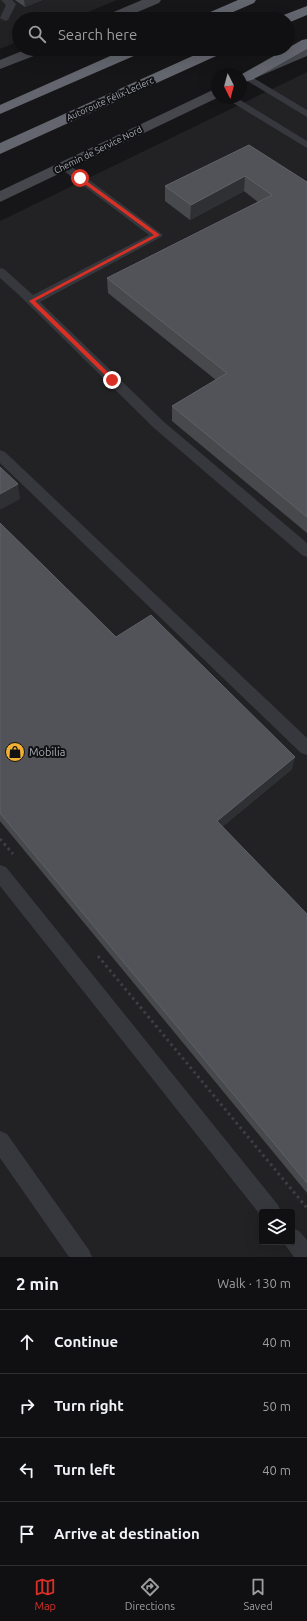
<!DOCTYPE html>
<html lang="en">
<head>
<meta charset="utf-8">
<style>
  body { margin:0; font-family:Ubuntu,sans-serif; background:#1e1e20; color:#f1f3f6 }
  .controls { position:absolute; right:12px; bottom:12px; display:grid; overflow:hidden; border-radius:4px; box-shadow:0 4px 16px #0002 }
  .controls button { width:36px; height:36px; display:grid; place-items:center; padding:0; border:0; border-bottom:1px solid #303032; background:#101012; color:#f1f3f6; font:20px sans-serif }
  .compass { position:absolute; left:211px; top:68px; width:36px; height:36px; border-radius:50%; background:#101012; box-shadow:0 4px 16px #0002; rotate:174deg }
  .stop { position:absolute; width:12px; height:12px; margin:-9px; border:3px solid #d93025; border-radius:50%; background:#fff }
  .stop.end { background:#d93025; border-color:#fff; box-shadow:0 1px 4px #0008 }
  .list { margin:0; padding:0; list-style:none }
  h2 { display:flex; justify-content:space-between; align-items:center; height:52px; margin:0; padding:0 16px; font-size:17px }
  h2 small { font-size:13px; font-weight:400; color:#9c9d9f }
  .list li { display:grid; grid-template-columns:26px 1fr auto; gap:12px; align-items:center; box-sizing:border-box; height:64px; padding:0 16px; border-top:1px solid #303032 }
  .list b { display:block; font-size:15px; white-space:nowrap }
  .list em { font-size:13px; font-style:normal; color:#9c9d9f }
  .icon { flex:none; width:22px; height:22px; fill:none; stroke:currentColor; stroke-width:2; stroke-linecap:round; stroke-linejoin:round }
  .map { position:relative; flex:none; width:307px; height:1257px; overflow:hidden }
  .search { position:absolute; background:#101012; box-shadow:0 4px 16px #0002; left:12px; right:12px; top:12px; height:44px; display:flex; align-items:center; gap:10px; box-sizing:border-box; padding:0 14px; border-radius:22px; color:#9c9d9f; font-size:15px }
  .sheet { height:308px; background:#101012 }
  nav { display:flex; justify-content:space-around; align-items:center; box-sizing:border-box; height:56px; border-top:1px solid #303032; background:#101012; font-size:11px; color:#9c9d9f }
  nav a { display:grid; justify-items:center; gap:2px }
  nav .on { color:#d93025 }
  .map>svg:first-child { display:block }
  .built { fill:#222225; fill-rule:evenodd }
  .lines { fill:none; stroke-linecap:round; stroke-linejoin:round }
  .path { stroke:#3d3f44; stroke-width:3; stroke-dasharray:2.5 3.5; stroke-linecap:butt }
  .lane { fill:#37383d; fill-rule:evenodd }
  .secondary { fill:#45474d; fill-rule:evenodd }
  .highway { fill:#63666e; fill-rule:evenodd }
  .wall { fill:#47494d }
  .shaded-wall { fill:#2f3033 }
  .building { fill:#525359; stroke:#5f6168 }
  .route { fill:#d93025 }
  .labels { text-anchor:middle; stroke-width:4; stroke-linejoin:round; paint-order:stroke }
  .far-street-label { font-size:9px; fill:#a8adb8; stroke:#111113 }
  .poi-label { font-size:11px; fill:#a8adb8; stroke:#111113; text-anchor:start }
</style>
</head>
<body>
<div class="map">
<svg width="307" height="1257" viewBox="0 0 307 1257">
  <rect width="100%" height="100%" fill="#161618"/>
  <path class="built" d="M0,0H117L71,19H19V41L0,49Z
    M307,72V1257H0V221ZM262,1212H292V1242H262Z"/>
  <g class="lines">
    <path class="path" d="M0,839L13,854
      M98,956L307,1208"/>
    <path class="lane" d="M1,0H12L16,4L8,20L5,21L0,18L6,5Z
      M247,74L307,110V117L244,79L242,77Z
      M225,98H237L307,141V148Z
      M64,163L68,164L163,235L161,237L40,302L164,422L307,543V557L302,555L154,428L19,295L0,278V268L4,269L33,295L149,235L60,168L59,166L60,164Z
      M0,450L5,452L307,738V755L301,753L0,463Z
      M0,865L6,867L278,1205L281,1212H262V1217L0,886Z
      M0,1131L7,1134L89,1250L92,1257H69L0,1158Z
      M292,1228L299,1231L307,1240V1257H294L283,1242H292Z"/>
    <path class="secondary" d="M142,0H161L159,3L121,19H102L104,16Z
      M307,47V56L241,84V75Z
      M27,49H46L44,52L0,69V60Z
      M217,88V98L0,202V191Z"/>
    <path class="highway" d="M238,0H256L254,3L217,19H199L201,16Z
      M307,6V15L288,23V19H279L281,16Z
      M307,39V49L252,80L247,81L241,79L242,74L302,40Z
      M126,49H145L143,52L0,114V105Z
      M208,49H227L225,52L0,154V143Z"/>
  </g>
  <path class="wall" d="M15,0H42L25,7Z
    M249,145L307,182V533L172,421V406L216,380L108,293L107,278L258,202L244,191L190,220L165,201V186Z
    M0,523L116,637L292,769L222,827L307,914V1193L0,821Z"/>
  <path class="shaded-wall" d="M24,0H42L25,7Z
    M245,176L244,191L190,220L191,205Z
    M18,484L20,499L0,510V494Z
    M295,757L292,769L216,832L217,821Z"/>
  <path class="building" d="M249,145L307,182V517L172,406L227,373L107,278L272,195L245,176L191,205L165,186Z
    M0,467L18,484L0,494Z
    M0,523L116,637L151,615L295,757L217,821L307,914V1183L0,813Z"/>
  <path class="route" d="M78,177H81L160,235L35,301L114,378V381L112,382L29,301L154,235L78,179Z"/>
  <defs>
    <g id="shop-disc" transform="scale(1)"><circle r="9.5" fill="#f2b134" stroke="#111113"/><path d="M-5-2.5h2.3a2.7 3.5 0 0 1 5.4 0H5L5.5 6h-11ZM-1.5-2.5h3a1.5 2.3 0 0 0-3 0Z" fill="#111"/></g>
  </defs>
  <g fill-rule="evenodd">
    <use href="#shop-disc" x="15" y="752"/>
  </g>
  <g class="labels">
    <g class="far-street-label">
      <text transform="translate(110 99) rotate(-24)" y="3">Autoroute Félix-Leclerc</text>
      <text transform="translate(98 150) rotate(-26)" y="3">Chemin de Service Nord</text>
    </g>
    <g class="poi-label">
      <text x="29" y="756">Mobilia</text>
    </g>
  </g>
</svg>
<div class="controls">
<button><svg class="icon" aria-label="layers" viewBox="0 0 24 24"><path d="M12 4l9 5-9 5-9-5zM3 14l9 5 9-5"/></svg></button>
</div>
<svg class="compass" viewBox="-18 -18 36 36"><path d="M0-13l5 13h-10z" fill="#e53935"/><path d="M0 13l5-13h-10z" fill="#9c9d9f"/></svg>
<div class="stop" style="left:80px;top:178px"></div>
<div class="stop end" style="left:112px;top:380px"></div>
<div class="search"><svg class="icon" aria-label="search" viewBox="0 0 24 24"><circle cx="10" cy="10" r="6"/><path d="M15 15l6 6"/></svg>Search here</div>
</div>
<section class="sheet">
<h2>2 min<small>Walk · 130 m</small></h2>
<ul class="list">
<li><svg class="icon" aria-label="ahead" viewBox="0 0 24 24"><path d="M12 20V5M6 11l6-6 6 6"/></svg><div><b>Continue</b></div><em>40 m</em></li>
<li><svg class="icon" aria-label="right" viewBox="0 0 24 24"><path d="M7 20v-9h11M14 6l5 5-5 5"/></svg><div><b>Turn right</b></div><em>50 m</em></li>
<li><svg class="icon" aria-label="left" viewBox="0 0 24 24"><path d="M17 20v-9H6M10 6l-5 5 5 5"/></svg><div><b>Turn left</b></div><em>40 m</em></li>
<li><svg class="icon" aria-label="arrive" viewBox="0 0 24 24"><path d="M6 21V4h12l-3 4 3 4H6"/></svg><div><b>Arrive at destination</b></div></li>
</ul>
</section>
<nav>
<a class="on"><svg class="icon" aria-label="map" viewBox="0 0 24 24"><path d="M3 6l6-2 6 2 6-2v14l-6 2-6-2-6 2zM9 4v14M15 6v14"/></svg>Map</a>
<a><svg class="icon" aria-label="directions" viewBox="0 0 24 24"><path d="M12 3l9 9-9 9-9-9zM9 14v-3h6M13 9l2 2-2 2"/></svg>Directions</a>
<a><svg class="icon" aria-label="saved" viewBox="0 0 24 24"><path d="M7 4h10v16l-5-4-5 4z"/></svg>Saved</a>
</nav>
</body>
</html>
